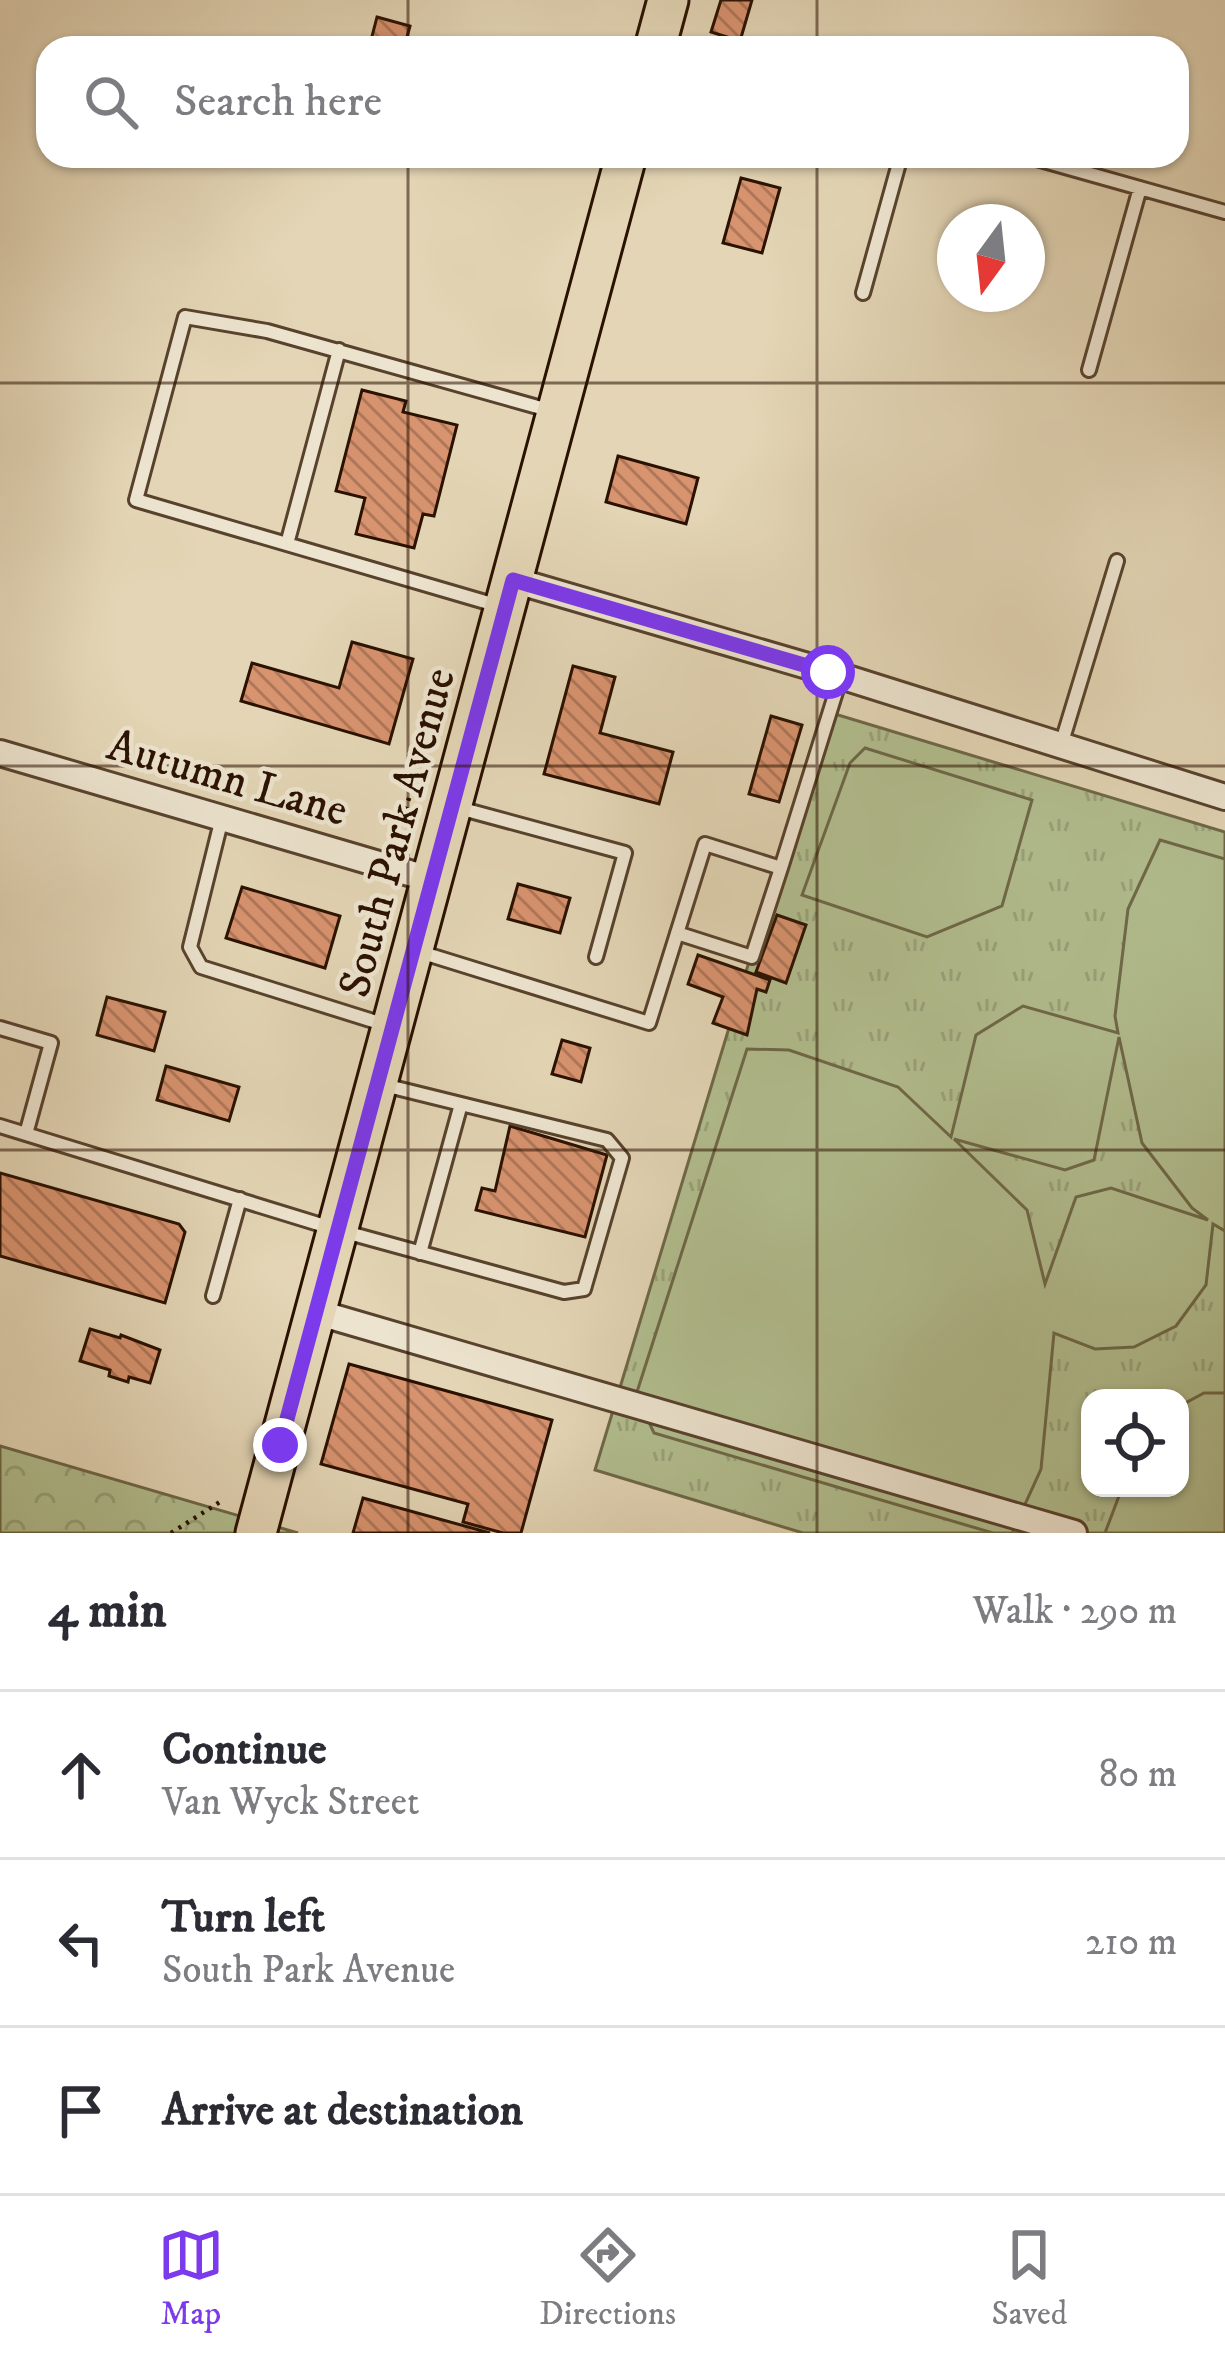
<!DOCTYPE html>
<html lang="en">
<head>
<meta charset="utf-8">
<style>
  body { margin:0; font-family:"IM FELL DW Pica",serif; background:#f7f7f7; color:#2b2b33 }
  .controls { position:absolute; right:36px; bottom:36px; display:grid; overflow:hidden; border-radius:24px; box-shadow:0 3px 9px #0004 }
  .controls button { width:108px; height:108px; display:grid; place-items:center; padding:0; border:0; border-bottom:3px solid #e1e1e2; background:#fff; color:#2b2b33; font:60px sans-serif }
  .compass { position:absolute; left:937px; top:204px; width:108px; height:108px; border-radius:50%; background:#fff; box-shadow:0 3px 9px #0004; rotate:195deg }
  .stop { position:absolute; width:36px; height:36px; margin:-27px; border:9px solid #7c3aed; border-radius:50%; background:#fff }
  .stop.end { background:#7c3aed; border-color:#fff; box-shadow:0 3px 12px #0008 }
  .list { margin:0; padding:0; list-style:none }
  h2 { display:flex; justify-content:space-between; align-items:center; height:156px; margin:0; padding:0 48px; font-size:51px }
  h2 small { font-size:39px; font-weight:400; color:#7c7c81 }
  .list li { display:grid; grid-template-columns:78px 1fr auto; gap:36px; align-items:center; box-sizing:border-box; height:168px; padding:0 48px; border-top:3px solid #e1e1e2 }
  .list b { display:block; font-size:45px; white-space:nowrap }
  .list p { margin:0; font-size:39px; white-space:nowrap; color:#7c7c81 }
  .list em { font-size:39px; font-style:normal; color:#7c7c81 }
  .icon { flex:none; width:66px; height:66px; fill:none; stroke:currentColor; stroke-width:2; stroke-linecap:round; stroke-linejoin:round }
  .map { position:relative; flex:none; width:1225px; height:1533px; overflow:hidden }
  .search { position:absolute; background:#fff; box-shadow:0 3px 9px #0004; left:36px; right:36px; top:36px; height:132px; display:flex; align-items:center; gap:30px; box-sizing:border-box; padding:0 42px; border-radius:36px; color:#7c7c81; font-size:45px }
  .sheet { height:660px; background:#fff }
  nav { display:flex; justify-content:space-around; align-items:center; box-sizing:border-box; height:168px; border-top:3px solid #e1e1e2; background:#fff; font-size:33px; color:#7c7c81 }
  nav a { display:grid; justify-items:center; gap:6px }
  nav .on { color:#7c3aed }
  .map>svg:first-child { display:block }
  .grass { fill:url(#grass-tufts); stroke:#6e6848; stroke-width:3; fill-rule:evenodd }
  .forest { fill:url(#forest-crowns); stroke:#6e6848; stroke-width:3 }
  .pitch { fill:#b2be8f; stroke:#6e6848; stroke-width:3; fill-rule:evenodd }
  .building { fill:url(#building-back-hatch); stroke:#2a1100; stroke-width:3 }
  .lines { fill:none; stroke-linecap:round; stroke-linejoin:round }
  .service-casing { stroke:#58422d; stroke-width:18 }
  .minor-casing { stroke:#58422d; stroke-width:30 }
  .primary-casing { stroke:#2a1100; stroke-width:45 }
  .path { stroke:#2a1100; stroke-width:4.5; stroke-dasharray:3 6; stroke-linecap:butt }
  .service { stroke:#ede4cf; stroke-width:12 }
  .minor { stroke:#ede4cf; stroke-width:24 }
  .primary { stroke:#e3d5b5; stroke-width:39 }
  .route { stroke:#7c3aed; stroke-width:15 }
  .grid { fill:none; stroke:#2a1100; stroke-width:3; stroke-opacity:0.55 }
  .labels { text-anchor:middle; stroke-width:9; stroke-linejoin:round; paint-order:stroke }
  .street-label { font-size:45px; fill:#2a1100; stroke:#ede4cf }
</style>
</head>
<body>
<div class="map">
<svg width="1225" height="1533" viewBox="0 0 1225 1533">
  <defs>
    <pattern id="grass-tufts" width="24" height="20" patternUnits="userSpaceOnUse" patternTransform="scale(3)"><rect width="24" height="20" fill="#b2be8f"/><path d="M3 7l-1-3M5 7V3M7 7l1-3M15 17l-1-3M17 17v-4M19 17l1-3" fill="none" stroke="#99a27a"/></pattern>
    <pattern id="forest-crowns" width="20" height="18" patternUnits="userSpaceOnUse" patternTransform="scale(3)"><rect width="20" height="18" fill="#b2be8f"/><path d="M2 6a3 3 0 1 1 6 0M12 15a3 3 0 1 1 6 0" fill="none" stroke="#99a27a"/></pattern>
    <pattern id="building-back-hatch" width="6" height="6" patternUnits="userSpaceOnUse" patternTransform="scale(3)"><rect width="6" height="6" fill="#d8936f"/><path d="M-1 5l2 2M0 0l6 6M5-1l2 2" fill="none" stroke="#af7759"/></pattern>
  </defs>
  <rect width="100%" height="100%" fill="#e3d5b5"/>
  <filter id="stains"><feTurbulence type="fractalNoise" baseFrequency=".00167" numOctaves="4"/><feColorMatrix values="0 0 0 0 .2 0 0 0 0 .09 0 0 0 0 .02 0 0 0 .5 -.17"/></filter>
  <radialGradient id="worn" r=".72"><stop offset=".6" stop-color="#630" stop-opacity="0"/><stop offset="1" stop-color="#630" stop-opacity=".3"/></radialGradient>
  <path class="grass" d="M825,711L1225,832V1533H803L595,1470ZM1090,1398H1180V1488H1090Z"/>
  <path class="forest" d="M0,1446L298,1533H0Z"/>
  <path class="pitch" d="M865,748L1032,800L1002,906L927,937L802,895L850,763Z
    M1160,840L1225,859V1231L1213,1224L1206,1285L1176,1326L1134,1347L1095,1349L1054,1333L1041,1469L1012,1533H993L654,1433L636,1395L747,1049L789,1050L898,1087L951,1137L976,1035L1023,1006L1118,1033L1115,1016L1128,909ZM1119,1037L1142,1143L1192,1208L1208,1220L1111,1188L1076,1197L1045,1284L1027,1210L954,1139L1065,1170L1094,1160Z
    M1204,1393H1225V1533H1105L1122,1488H1180V1406Z"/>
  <path class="building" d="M721,0H752L740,41L711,32Z
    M377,17L410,26L404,48H369Z
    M741,178L780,188L762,253L723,243Z
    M362,390L406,401L403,412L457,425L434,516L423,514L414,548L356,534L365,498L336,491Z
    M618,456L698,478L686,524L606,502Z
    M352,642L413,659L389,744L241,701L252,663L339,688Z
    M573,666L615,677L600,733L673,752L659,804L544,774Z
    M771,716L802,725L779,802L749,794Z
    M518,884L570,898L560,933L508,919Z
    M242,887L340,916L325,968L226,938Z
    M777,915L806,925L786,983L756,972Z
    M698,955L770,980L766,992L757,989L747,1035L713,1023L723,997L688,984Z
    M107,997L165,1012L154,1051L97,1035Z
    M562,1040L590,1048L581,1082L552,1074Z
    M166,1066L239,1087L229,1121L157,1100Z
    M510,1126L607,1155L585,1237L476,1210L482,1188L495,1191Z
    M0,1173L179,1224L185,1232L165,1303L0,1256Z
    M90,1329L120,1338L121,1335L160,1350L150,1383L129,1377L128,1382L109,1376L110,1370L80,1361Z
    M349,1364L552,1420L521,1533H503L463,1522L468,1504L321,1464Z
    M363,1498L490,1533H353Z"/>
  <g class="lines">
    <g class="service-casing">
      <path id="service" d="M1026,156L1225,212
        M863,293L901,156
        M1089,370L1140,188
        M287,544L339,350
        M499,606L136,500L185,317L267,331L552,411
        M1061,745L1117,561
        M459,808L625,853L596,957
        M222,818L190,947L201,967L386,1025
        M677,933L752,957L781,868
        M420,952L649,1023L705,844L781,868L841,676
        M0,1028L51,1043L26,1134
        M0,1126L338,1230L564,1292L584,1289L622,1158L607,1140L384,1085
        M420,1253L461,1104
        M213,1296L240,1199"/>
    </g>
    <g class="minor-casing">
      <path id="minor" d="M513,580L828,672L1225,797
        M0,753L433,880
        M316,1312L1074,1533"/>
    </g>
    <g class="primary-casing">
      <path id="primary" d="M655,48L668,0
        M256,1533L626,156"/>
    </g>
    <path class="path" d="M397,835L445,688
      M171,1533L223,1500"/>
    <use href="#service" class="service"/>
    <use href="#minor" class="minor"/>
    <use href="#primary" class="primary"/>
  </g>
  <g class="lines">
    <path class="route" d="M280,1445L513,580L828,672"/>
  </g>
  <path class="grid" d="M408,0V48M817,0V48M408,156V1533M817,156V1533M0,383H1225M0,766H1225M0,1150H1225"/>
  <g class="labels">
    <g class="street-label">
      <text transform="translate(228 776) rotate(16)" y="16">Autumn Lane</text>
      <text transform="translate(395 832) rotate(-75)" y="16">South Park Avenue</text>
    </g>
  </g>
  <rect width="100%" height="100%" filter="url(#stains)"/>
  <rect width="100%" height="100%" fill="url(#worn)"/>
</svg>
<div class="controls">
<button><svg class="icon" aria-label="locate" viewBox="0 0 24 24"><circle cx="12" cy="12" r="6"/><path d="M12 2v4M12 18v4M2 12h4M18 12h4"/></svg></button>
</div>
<svg class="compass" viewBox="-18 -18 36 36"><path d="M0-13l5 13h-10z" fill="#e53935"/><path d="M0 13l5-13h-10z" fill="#7c7c81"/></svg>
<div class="stop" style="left:828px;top:672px"></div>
<div class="stop end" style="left:280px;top:1445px"></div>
<div class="search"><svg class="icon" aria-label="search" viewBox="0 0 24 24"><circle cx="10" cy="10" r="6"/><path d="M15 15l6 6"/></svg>Search here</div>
</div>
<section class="sheet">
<h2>4 min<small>Walk · 290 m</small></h2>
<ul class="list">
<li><svg class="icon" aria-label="ahead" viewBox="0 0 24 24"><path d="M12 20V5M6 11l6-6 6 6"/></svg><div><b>Continue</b><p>Van Wyck Street</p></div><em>80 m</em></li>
<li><svg class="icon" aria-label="left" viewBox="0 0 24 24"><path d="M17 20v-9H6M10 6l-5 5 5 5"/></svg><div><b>Turn left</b><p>South Park Avenue</p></div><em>210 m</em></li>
<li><svg class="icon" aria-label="arrive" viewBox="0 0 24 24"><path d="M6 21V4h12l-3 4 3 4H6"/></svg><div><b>Arrive at destination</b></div></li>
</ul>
</section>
<nav>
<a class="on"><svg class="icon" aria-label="map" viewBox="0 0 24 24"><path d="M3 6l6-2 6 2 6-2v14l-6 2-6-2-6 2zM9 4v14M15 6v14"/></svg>Map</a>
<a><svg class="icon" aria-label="directions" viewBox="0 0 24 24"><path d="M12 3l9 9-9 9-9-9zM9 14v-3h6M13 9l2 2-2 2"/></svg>Directions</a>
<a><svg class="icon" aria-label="saved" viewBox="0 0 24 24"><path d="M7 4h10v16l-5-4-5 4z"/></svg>Saved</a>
</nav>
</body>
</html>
